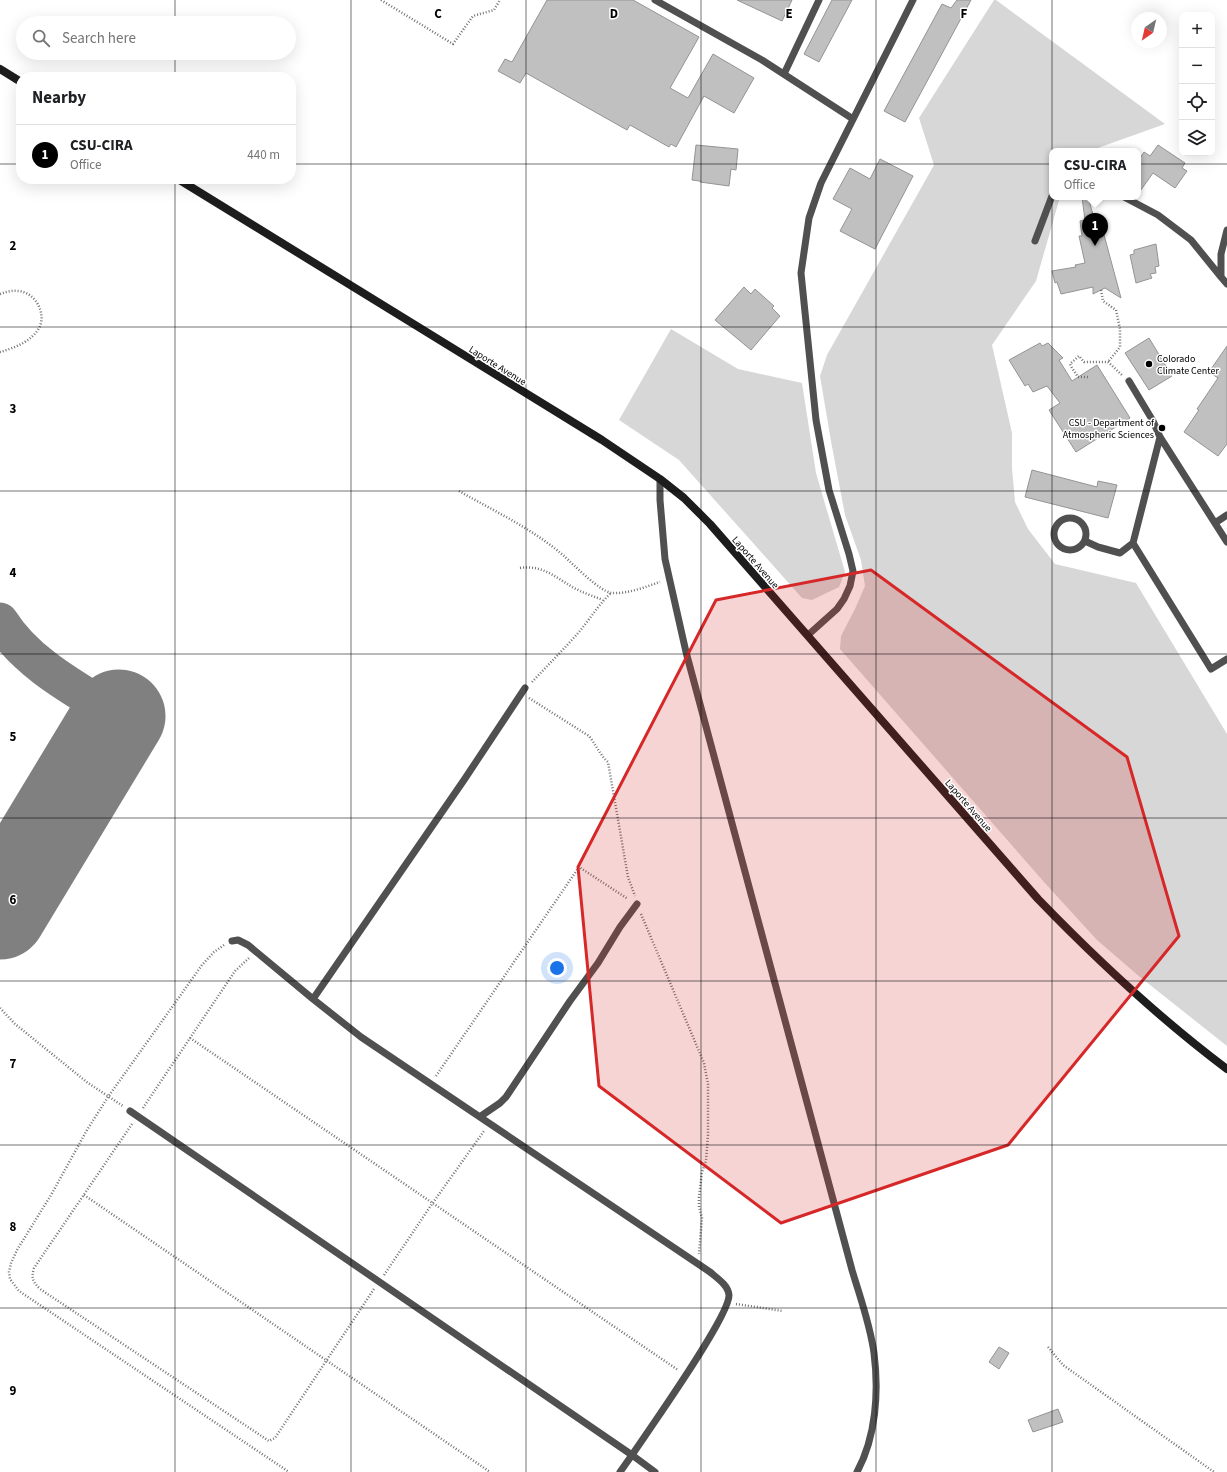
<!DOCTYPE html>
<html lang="en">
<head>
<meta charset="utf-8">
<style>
  body { margin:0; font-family:"Source Sans 3",sans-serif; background:#f6f6f6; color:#202124 }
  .controls { position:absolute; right:12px; top:12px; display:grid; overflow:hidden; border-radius:8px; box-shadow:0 4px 16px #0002 }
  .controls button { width:36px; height:36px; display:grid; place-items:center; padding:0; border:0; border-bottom:1px solid #e0e0e0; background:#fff; color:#202124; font:20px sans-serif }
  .compass { position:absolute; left:1131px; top:12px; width:36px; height:36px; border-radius:50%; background:#fff; box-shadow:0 4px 16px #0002; rotate:214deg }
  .you { position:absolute; left:557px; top:968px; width:14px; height:14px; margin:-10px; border:3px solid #fff; border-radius:50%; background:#1a73e8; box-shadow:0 0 0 6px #1a73e833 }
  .badge { display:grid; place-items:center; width:26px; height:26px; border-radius:50%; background:#000; color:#fff; font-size:13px; font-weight:700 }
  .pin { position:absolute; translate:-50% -33px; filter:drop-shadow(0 1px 2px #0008) }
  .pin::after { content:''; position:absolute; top:21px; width:14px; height:12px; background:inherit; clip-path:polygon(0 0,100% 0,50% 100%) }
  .popup { position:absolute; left:1049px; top:148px; width:92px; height:52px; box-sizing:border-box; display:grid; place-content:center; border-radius:8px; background:#fff; filter:drop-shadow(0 1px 3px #0005); font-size:13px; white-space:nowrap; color:#757577 }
  .popup b { font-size:15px; color:#202124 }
  .popup::after { content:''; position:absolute; left:50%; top:100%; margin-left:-8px; border:8px solid transparent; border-top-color:#fff }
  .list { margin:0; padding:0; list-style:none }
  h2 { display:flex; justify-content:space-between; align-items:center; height:52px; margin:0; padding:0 16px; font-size:17px }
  h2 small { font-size:13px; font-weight:400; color:#757577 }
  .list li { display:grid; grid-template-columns:26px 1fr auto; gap:12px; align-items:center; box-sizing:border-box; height:60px; padding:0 16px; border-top:1px solid #e0e0e0 }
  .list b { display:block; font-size:15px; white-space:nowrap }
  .list p { margin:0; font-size:13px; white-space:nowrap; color:#757577 }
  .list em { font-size:13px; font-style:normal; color:#757577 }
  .icon { flex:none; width:22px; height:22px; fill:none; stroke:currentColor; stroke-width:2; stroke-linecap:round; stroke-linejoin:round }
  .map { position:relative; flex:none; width:1227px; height:1472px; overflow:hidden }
  .search { position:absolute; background:#fff; box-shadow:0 4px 16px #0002; left:16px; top:16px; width:280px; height:44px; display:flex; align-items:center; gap:10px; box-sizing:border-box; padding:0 14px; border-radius:22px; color:#757577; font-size:15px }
  .panel { position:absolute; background:#fff; box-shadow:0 4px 16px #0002; left:16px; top:72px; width:280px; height:112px; border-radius:16px }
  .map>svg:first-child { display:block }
  .green { fill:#d7d7d7 }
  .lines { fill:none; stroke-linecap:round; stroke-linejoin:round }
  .taxiway { stroke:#808080; stroke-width:37 }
  .runway { stroke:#808080; stroke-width:93 }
  .building { fill:#c0c0c0; stroke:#949494 }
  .path { stroke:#727272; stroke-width:2.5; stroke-dasharray:1 2; stroke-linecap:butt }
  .lane { stroke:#505050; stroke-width:7 }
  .secondary { stroke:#1d1d1d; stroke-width:8 }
  .marked { fill:#d62828; fill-opacity:0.2; stroke:#d62828; stroke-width:3; stroke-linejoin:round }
  .grid { fill:none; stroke:#000; stroke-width:1; stroke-opacity:0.55 }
  .poi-dot { fill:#000; stroke:#fff; stroke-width:1.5 }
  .labels { text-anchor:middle; stroke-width:3; stroke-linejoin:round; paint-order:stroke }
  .poi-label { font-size:10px; fill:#000; stroke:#fff; text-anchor:start }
  .street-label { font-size:10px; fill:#000; stroke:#fff }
  .grid-label { font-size:13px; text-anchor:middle; font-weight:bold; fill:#000; stroke:#fff; stroke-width:3; stroke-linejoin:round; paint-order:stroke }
</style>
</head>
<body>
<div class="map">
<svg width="1227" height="1472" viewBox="0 0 1227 1472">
  <rect width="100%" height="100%" fill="#fff"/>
  <path class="green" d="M994,0H996L1165,124L1095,149L1094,151H1052V197H1060L1036,281L992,345L1012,433V468L1015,502L1028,529L1055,564L1136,583L1227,734V1046L1140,977L1097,940L1044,882L840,649L841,636L855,609L865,586L861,560L845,515L831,441L820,376L827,355L934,165L919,118Z
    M671,329L738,369L802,383L816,473L845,572L839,587L812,600L802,598L679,460L619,420Z"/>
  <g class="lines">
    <path class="taxiway" d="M0,621C27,664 76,689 119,716"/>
    <path class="runway" d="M0,913L119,716"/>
  </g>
  <path class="building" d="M547,0H633L699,37L670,88L688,98L713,54L754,78L734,113L704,96L676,147L671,144L669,147L630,125L627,130L526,73L520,83L498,71L505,59L512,62Z
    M737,0H792L782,21Z
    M832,0H852L819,62L804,54Z
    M957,0H971L905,122L884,111L942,4L951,8Z
    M696,145L738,149L736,170L731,169L729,186L700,182V181L692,180Z
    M1158,145L1185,163L1182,168L1187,171L1175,188L1153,173L1138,194V161L1144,152L1150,156Z
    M880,159L913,176L875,249L840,231L852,209L833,199L850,168L870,179Z
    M1082,197H1088L1094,218L1098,217L1101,232L1103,231L1121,298L1105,288L1093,294V287L1061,294L1057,282L1055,283L1052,271L1076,267L1075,265L1085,263L1079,236H1082L1080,221L1085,220Z
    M1156,244L1159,266L1155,267L1156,273L1150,274L1152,278L1136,283L1130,255L1134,254V250Z
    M744,287L751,294L755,289L774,306L772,308L780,316L751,350L715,320Z
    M1149,338L1172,376L1149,390L1125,353Z
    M1040,343L1042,346L1048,343L1063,358L1059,360L1072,381L1097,365L1130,418L1076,452L1049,410L1060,403L1047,386L1033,392L1028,384L1025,386L1009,360Z
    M1227,346V444L1218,456L1184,432L1199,410L1197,409L1218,378L1209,372Z
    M1032,470L1097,487L1098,481L1117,485L1108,518L1025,497Z
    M999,1347L1009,1353L999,1369L989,1362Z
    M1058,1409L1063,1422L1033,1432L1028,1420Z"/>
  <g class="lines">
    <path class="path" d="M381,0L453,44L473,16L494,10L500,0
      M1101,290L1103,301L1116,310L1120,329V347L1108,362
      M0,294C6,292 12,290 18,291C35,292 47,313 39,328C31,342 14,348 0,352
      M1088,377H1078L1072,368L1070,364L1079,356L1084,362H1108L1122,375
      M459,491C494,511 533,529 564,556C574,565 599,591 612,593C628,594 645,587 660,582
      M520,568C545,564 559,581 580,591C587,594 595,597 603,600
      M532,682C548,665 564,649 579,632C590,619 599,604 611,593
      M529,698L589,736C596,745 600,755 608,762L628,877L635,896
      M641,914L704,1063L708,1084V1135L706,1161L702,1172L699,1197V1207L702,1218L699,1254
      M224,945L214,952L202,965L108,1097L87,1130L51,1195L17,1250L11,1263L9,1272L10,1279L19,1291L289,1472
      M0,1008L15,1024L88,1083L123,1106
      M190,1038L678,1370
      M436,1076L579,867L628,899
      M143,1108L235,971L249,958
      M132,1124L34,1268C31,1278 33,1282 40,1289L269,1441L275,1438L374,1289
      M84,1195L490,1472
      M384,1275L432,1204L484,1131
      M736,1304L783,1311
      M1048,1347L1063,1365L1214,1472"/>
    <path class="lane" d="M655,0L762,60L853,119
      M784,74L819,0
      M1124,197L1158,215L1191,240L1221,277
      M1227,230L1221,254V277L1227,284
      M1035,241L1052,196
      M1129,381L1153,421L1160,437
      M660,479V500L665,559L686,652L852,1270C860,1297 870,1324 874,1353C879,1392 876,1437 857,1472
      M1054 534a16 16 0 1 1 32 0a16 16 0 1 1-32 0Z
      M1215,523L1227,515
      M1085,541L1098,547L1120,553L1133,543
      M1227,542L1160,437L1133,543L1211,669L1227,659
      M808,635L837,609L844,599L850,586L853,571L849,554L829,490L816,420L801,273L809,218L821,183L913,0
      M525,688L464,780L313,999L361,1037L710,1272C717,1278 728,1285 729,1295C730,1316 648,1431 632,1455L655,1472
      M232,941L238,940L248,945L313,999
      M130,1111L632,1455L620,1472
      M481,1116L500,1103L506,1097L570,1001L598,963L620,927L637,904"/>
    <path class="secondary" d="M0,69L21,82
      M178,179L602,440L660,479L684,498L710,524L1038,899C1097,960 1159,1018 1227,1069"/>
  </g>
  <path class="marked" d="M871,570L1127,757L1179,936L1008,1145L781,1223L599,1086L578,867L716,600Z"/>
  <path class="grid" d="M175,0V23M351,0V1472M526,0V1472M701,0V1472M876,0V1472M1052,0V1472M175,53V77M0,164H21M291,164H1227M175,179V1472M0,327H1227M0,491H1227M0,654H1227M0,818H1227M0,981H1227M0,1145H1227M0,1308H1227"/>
  <g class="poi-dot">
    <circle cx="1149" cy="364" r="4"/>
    <circle cx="1162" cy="428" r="4"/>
  </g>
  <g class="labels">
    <g class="poi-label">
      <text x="1157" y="362">Colorado<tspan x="1157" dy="12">Climate Center</tspan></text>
      <text x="1154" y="426" text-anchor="end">CSU - Department of<tspan x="1154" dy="12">Atmospheric Sciences</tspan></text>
    </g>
    <g class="street-label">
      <text transform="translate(498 365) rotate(32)" y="4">Laporte Avenue</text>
      <text transform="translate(756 562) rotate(49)" y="4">Laporte Avenue</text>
      <text transform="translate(969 805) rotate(49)" y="4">Laporte Avenue</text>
    </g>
  </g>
  <g class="grid-label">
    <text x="438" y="18">C</text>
    <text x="614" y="18">D</text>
    <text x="789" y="18">E</text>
    <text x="964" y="18">F</text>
    <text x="13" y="250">2</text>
    <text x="13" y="413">3</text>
    <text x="13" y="577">4</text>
    <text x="13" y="741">5</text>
    <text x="13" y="904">6</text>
    <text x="13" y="1068">7</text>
    <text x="13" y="1231">8</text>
    <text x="13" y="1395">9</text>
  </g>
</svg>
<div class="controls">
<button>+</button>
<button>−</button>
<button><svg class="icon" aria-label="locate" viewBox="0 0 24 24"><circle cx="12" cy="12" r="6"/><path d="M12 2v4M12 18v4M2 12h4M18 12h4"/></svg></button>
<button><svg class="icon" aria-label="layers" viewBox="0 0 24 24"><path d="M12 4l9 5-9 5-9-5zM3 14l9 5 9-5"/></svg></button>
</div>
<svg class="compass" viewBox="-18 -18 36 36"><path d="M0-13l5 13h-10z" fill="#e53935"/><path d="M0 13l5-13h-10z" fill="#757577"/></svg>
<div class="you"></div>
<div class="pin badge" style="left:1095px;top:246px">1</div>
<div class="popup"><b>CSU-CIRA</b>Office</div>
<div class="search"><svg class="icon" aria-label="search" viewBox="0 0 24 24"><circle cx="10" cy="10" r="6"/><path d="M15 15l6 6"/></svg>Search here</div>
<section class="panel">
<h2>Nearby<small></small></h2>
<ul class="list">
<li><span class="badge">1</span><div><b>CSU-CIRA</b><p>Office</p></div><em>440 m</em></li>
</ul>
</section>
</div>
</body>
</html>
